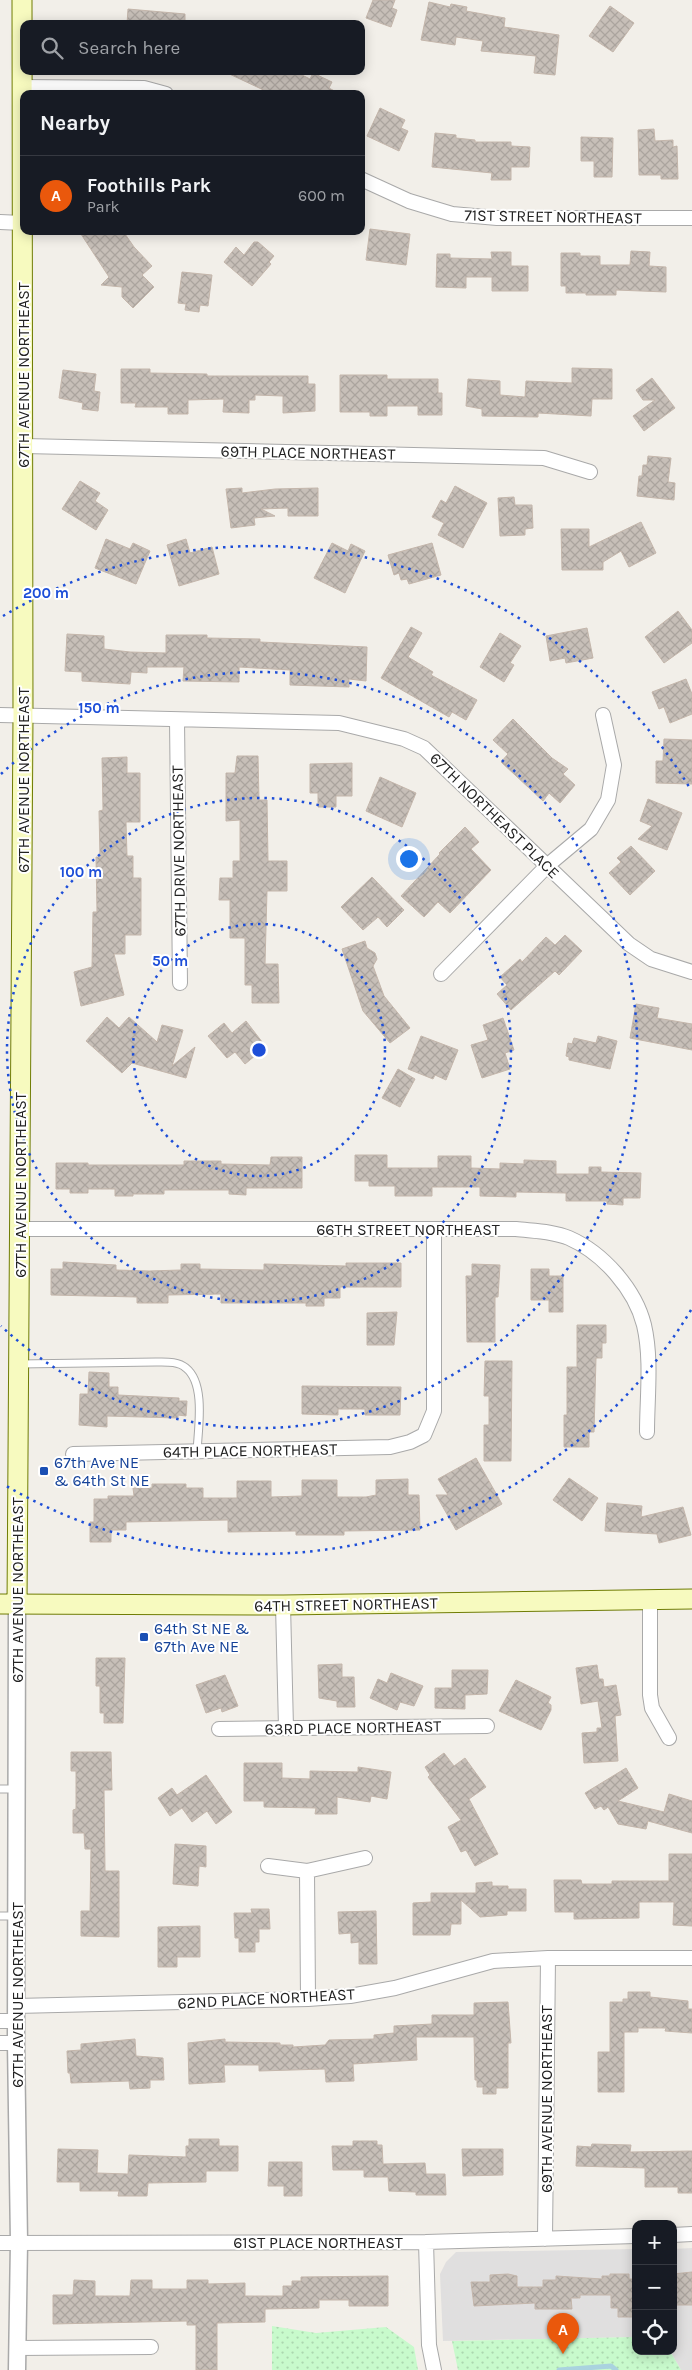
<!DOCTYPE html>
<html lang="en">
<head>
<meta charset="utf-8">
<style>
  body { margin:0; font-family:Karla,sans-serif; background:#242831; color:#f1f3f6 }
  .controls { position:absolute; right:15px; bottom:15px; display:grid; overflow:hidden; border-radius:10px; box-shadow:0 2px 12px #0003 }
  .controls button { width:45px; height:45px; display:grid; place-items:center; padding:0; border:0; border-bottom:1px solid #363941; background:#171b24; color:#f1f3f6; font:25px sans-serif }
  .you { position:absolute; left:408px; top:858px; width:18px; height:18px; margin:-12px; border:4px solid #fff; border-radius:50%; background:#1a73e8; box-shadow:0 0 0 8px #1a73e833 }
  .badge { display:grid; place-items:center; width:32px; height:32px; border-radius:50%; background:#ea580c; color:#fff; font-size:16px; font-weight:700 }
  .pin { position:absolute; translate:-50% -41px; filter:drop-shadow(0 1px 2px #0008) }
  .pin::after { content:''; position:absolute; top:26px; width:18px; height:15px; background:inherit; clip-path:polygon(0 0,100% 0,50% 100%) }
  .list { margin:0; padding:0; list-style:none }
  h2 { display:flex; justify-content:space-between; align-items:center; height:65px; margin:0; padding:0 20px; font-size:21px }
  h2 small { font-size:16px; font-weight:400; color:#9ea1a6 }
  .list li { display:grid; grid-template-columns:32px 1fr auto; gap:15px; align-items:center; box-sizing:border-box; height:80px; padding:0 20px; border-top:1px solid #363941 }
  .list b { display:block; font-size:19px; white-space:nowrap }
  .list p { margin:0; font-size:16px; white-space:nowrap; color:#9ea1a6 }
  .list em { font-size:16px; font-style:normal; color:#9ea1a6 }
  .icon { flex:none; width:28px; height:28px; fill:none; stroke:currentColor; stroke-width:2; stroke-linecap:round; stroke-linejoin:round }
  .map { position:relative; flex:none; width:692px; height:2370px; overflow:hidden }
  .search { position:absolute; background:#171b24; box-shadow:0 2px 12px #0003; left:20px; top:20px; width:345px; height:55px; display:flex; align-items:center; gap:12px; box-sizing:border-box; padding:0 18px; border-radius:10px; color:#9ea1a6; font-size:19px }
  .panel { position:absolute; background:#171b24; box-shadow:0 2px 12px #0003; left:20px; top:90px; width:345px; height:145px; border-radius:10px }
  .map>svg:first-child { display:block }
  .residential { fill:#e0dfdf }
  .park { fill:url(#park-dots) }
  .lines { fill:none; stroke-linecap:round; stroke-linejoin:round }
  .stream { stroke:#aad3df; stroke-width:5 }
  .building { fill:url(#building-cross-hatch); stroke:#c4b6ab }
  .service-casing { stroke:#a9a9a9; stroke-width:9 }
  .minor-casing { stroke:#a9a9a9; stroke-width:16 }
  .tertiary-casing { stroke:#a9a9a9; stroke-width:19 }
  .secondary-casing { stroke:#707d05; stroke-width:21 }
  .service { stroke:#fff; stroke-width:7 }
  .minor { stroke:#fff; stroke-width:14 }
  .tertiary { stroke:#fff; stroke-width:16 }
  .secondary { stroke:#f7fabf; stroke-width:19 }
  .ring { fill:none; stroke:#1d4ed8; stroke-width:2.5; stroke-dasharray:2.5 5 }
  .transit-dot { fill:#1a4fb4; stroke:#fff; stroke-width:2 }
  .labels { text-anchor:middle; stroke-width:4; stroke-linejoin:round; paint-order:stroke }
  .street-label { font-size:16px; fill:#222; stroke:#fff }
  .transit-label { font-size:16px; fill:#164399; stroke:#fff; text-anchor:start }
  .centre { fill:#1d4ed8; stroke:#fff; stroke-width:2.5 }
  .ring-label { font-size:15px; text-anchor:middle; font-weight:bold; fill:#1d4ed8; stroke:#fff; stroke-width:4; stroke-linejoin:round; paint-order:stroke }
</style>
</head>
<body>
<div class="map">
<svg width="692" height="2370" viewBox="0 0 692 2370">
  <defs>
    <pattern id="park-dots" width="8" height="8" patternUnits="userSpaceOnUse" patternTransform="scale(1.25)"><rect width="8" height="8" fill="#c8facc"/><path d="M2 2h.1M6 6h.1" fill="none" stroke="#acd6af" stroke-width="1.8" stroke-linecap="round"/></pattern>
    <pattern id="building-cross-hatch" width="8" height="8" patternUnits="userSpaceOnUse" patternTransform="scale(1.25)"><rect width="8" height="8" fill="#c7bfb8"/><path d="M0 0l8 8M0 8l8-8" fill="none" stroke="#aba49e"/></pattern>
  </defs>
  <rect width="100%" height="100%" fill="#f2efe9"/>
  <path class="residential" d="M692,2248V2370H681L670,2351H673V2249Z
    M636,2249V2337L443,2341L440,2274L446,2262L456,2252Z"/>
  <path class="park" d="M272,2326L316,2333L386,2327L414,2347L418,2370H272Z
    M636,2337V2351H670L681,2370H458L452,2341Z"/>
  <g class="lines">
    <path class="stream" d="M559,2370L611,2366L616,2370"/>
  </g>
  <path class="building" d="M373,0H395L392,8L397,10L391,27L366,18Z
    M429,2L450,7L451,4L467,7L466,11L505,18L504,27L559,35L555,75L534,73L536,56L481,51L483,41L456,37L455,45L421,40Z
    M610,6L634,23L613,52L589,36Z
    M128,9L185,14V24H127Z
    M223,71H294L310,79L313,73L332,82L329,88L340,94H272Z
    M380,108L405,120L401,128L408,131L399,151L367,136Z
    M654,129L655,141L673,140V147L677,146L678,179H661V175H639L638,130Z
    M435,133L456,135V138L475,140V142H511V146L530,147L529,167H511V180H491L492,173L432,167Z
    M581,137L613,138L612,177H594V161H581Z
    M370,229L410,234L406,265L366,260Z
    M79,231H123L134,247L152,266L142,275L154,287L133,308L122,297V287L101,285L109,277Z
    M254,242H258L274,256L269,262L271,264L252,286L224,262L236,247L244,255Z
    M631,251L650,252L649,266L666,267V292L616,290V295H586V293H566V286H561V253H580V256H600V265H630Z
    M491,252H511V266H528V291H492V277H466V288L436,287L437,254H450V258L492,259Z
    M182,272L212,275L208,306L200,305L199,312L185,310L186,304L178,303Z
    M572,368L612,369V399H592L591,416L538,413V417L482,416V409L466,406L468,379L500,381V395L525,397L526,381L572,383Z
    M121,369H150V373L207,374V376H308V384H315V411L283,413V396L255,395V400H249V413L223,412L224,399L188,400V414H168V407H135L136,403H121Z
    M63,370L96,374L94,391L100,392L98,411L82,409L83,403L59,398Z
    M340,375H387V379H438V393H442V415H418V406H387V416H370V412H340Z
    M652,378L675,408L644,431L633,416L655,400H643L636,390Z
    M648,456L671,458L668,482L675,483L674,500L637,496L639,476H642L643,465H647Z
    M80,481L100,493L95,501L108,510L96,530L62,509Z
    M455,486L487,503L463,548L438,535L444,523L432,517L441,500L446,503Z
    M242,488V493L275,489L318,488V516H288V508L261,509L275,516L254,518L255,525L231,528L226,489Z
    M514,497L515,505H532L533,528L525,529V535L500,536L498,498Z
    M641,522L656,553L629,567L621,551L603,562V570H562L561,529H589V547Z
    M106,539L130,549L133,543L150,551L136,584L95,568Z
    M186,539L190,553L212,547L219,574L179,586L167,545Z
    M332,543L348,551L351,544L365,551L345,593L314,578Z
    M432,543L441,575L409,584L407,579L401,580L399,573L394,575L388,555Z
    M678,611L692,630V643L664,663L645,637Z
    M411,627L422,633L408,657L433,672L431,675L477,700L466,720L452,712L449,717L381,678Z
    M587,628L593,658L566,663L565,658L550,661L546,636Z
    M500,633L521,646L510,663L514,665L504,682L480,667Z
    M67,634L104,636V649L130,652L166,653V635H207V638L260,639V642L367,647L366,681L349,679V687L290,685V670L239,667V682L183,681L184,667H147V673L131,672L130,684L82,681V672L65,671Z
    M686,679L692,694V714L670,723L664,707L659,709L652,692Z
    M513,719L552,758L568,769L563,774L575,785L560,803L549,793L543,801L501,762L508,754L493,740Z
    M664,739L692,740V784L656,783V761H663Z
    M237,756H258L259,800H267L268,861H287V891H267L265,964H278L279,1003H252V985H245V938H230V900H219L220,878H233V861H240V820L226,821V773H235Z
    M127,757V773H140V822H126L127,856H133V878H141V935H125V954H114L124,995L81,1006L74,972L92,967L93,912H97L96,857H100L99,811L103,810L102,758Z
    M352,763V796H336V807H318V793H310V764Z
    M380,777L416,793L402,827L366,811Z
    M648,799L682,813L667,850L638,839L652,826L640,821Z
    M465,827L479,842L471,849L491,870L450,913L438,902L424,917L401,896L440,854L439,853Z
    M631,846L655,871L630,895L609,873L621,862L617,858Z
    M372,877L404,910L387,927L378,917L363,930L341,907Z
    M565,935L582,951L559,975L555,971L511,1010L497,994L507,985L500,977L520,959L522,962L546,937L555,945Z
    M365,941L367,948L375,953L377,959L373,966L384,996L410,1028L390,1043L363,1011L342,949Z
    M636,1004L659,1008L657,1018L692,1024V1050L630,1038Z
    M107,1017L119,1028L129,1017L157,1042L162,1025L183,1030L172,1066L195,1047L186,1078L132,1063L122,1073L86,1041Z
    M503,1018L514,1050L505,1053L510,1069L482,1078L471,1045L488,1040L483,1025Z
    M246,1021L266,1047L245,1064L235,1052L227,1058L208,1036L224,1023L232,1033Z
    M421,1036L458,1050L446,1080L435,1075L433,1079L408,1069Z
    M598,1036L617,1041L610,1069L569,1060V1057L566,1056L568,1043L572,1044L574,1038L596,1043Z
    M398,1069L415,1079L400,1107L382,1098Z
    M355,1155H387V1168H438V1156H471V1168L500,1169V1163L524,1164V1160L556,1161V1174H589V1167H601V1172L641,1173L640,1198H623V1205L607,1204V1201H566V1193L516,1192V1197L480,1196V1187H432V1196H395V1186H369V1181H355Z
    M271,1157H302V1188H246V1195L229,1194V1190H164V1194H133V1196H115V1189H88V1193H70V1189H56V1163H88V1165H184V1161H221V1164L270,1165Z
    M63,1262L116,1265V1270L149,1271L181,1270V1264H200V1269L264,1270V1264L346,1266V1263H401V1287H340V1298H324V1306H306V1303H221V1294L168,1295V1303H137V1297L51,1295V1269H63Z
    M472,1264L500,1265L498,1297H495V1342H467L466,1276H472Z
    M531,1269H549V1276H563V1312H549V1300H531Z
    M397,1312L394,1345H367V1313Z
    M577,1325H606V1343H602V1358H596L594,1432H589V1447H564V1415H567V1367H577Z
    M485,1361H512L511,1461H484V1425H489V1396H484Z
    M89,1372L109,1373V1387H118V1395L179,1398V1401H187L186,1416L178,1415V1418L107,1416V1427L79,1425L80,1394H88Z
    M302,1386L401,1387L400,1415H365V1409H338V1415L302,1414Z
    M476,1458L502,1504L456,1530L436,1495H448L438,1479Z
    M569,1478L598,1498L582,1521L553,1500Z
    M408,1479V1495H419L420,1530L344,1531V1535H296V1531L228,1532V1520L126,1522V1530H111V1542H90V1522H94V1499H108V1496H134L133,1488H152V1484H186V1488H203V1498H237V1481H271V1497L302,1496V1480H337V1497H366L376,1495V1480Z
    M607,1503L642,1506L641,1517L683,1507L691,1535L659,1543L657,1534L605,1531Z
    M96,1658H125L123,1723H104V1713H100V1686H96Z
    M342,1664V1677H354L355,1707H337V1701L319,1698L318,1665Z
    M597,1665L599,1679H603L604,1687L616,1685L621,1715L615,1716L618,1761L584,1763L582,1733L597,1732V1728H602L598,1701L581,1704L576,1668Z
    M452,1670H488L487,1694L465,1695V1709L435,1708V1688H452Z
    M391,1673L423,1686L414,1706L400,1702L397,1710L370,1698L378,1679L387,1683Z
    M225,1675L238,1706L222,1712L221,1708L206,1713L196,1685Z
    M516,1680L551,1697L548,1703L551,1705V1710L541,1730L499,1711Z
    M71,1752H111L112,1790H104L105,1871H119V1937L81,1936V1911H90L91,1849H85L84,1833H73V1810L76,1809V1771H71Z
    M444,1753L454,1766L465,1758L486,1787L469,1799L498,1854L475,1866L466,1850L461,1852L448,1827L461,1820L428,1777L430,1775L425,1767Z
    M244,1763H282V1778L310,1779V1771L358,1772V1767L391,1772L387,1799L371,1796L370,1802L337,1797V1814H315L316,1808L264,1807V1801H244Z
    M626,1768L638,1788L618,1801L664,1812L669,1794L692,1801V1833L648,1821L646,1829L618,1824L608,1807L604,1810L601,1806L595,1809L585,1793Z
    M206,1775L232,1812L216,1824L207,1811L192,1822L182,1808L170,1816L158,1798L172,1788L177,1795Z
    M175,1844L206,1846V1867L199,1866L198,1886L173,1884Z
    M669,1854H692V1926L673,1925L674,1902H639V1918L574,1919V1912H555L554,1880H581L582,1884H612V1881H669Z
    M492,1882V1886H508V1889H526V1911H507V1915L480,1917L461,1900V1924H451L450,1935H413V1903L431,1902V1893H476V1883Z
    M251,1909H269L270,1929H259V1942H255V1952H239V1938H235L234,1913H252Z
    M376,1911L377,1964H359V1942L351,1943V1933L339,1934L338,1912Z
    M200,1926V1957H177V1967H158V1927Z
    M628,1992H650V1997L688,2001V2009H692V2033L665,2031L666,2028H638V2032H624V2092H598V2052H610V2002H623V1999H628Z
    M508,2002L511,2043H508V2088H496V2094H483V2087H477V2080H475L474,2037H416L417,2060L353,2064L354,2081L326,2082L325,2069L259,2071V2065H224L225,2082L189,2084L188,2043L225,2039V2042L280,2043V2045H293V2047L325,2045L329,2040L374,2039V2035L394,2033V2026L432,2024V2015H474V2003Z
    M135,2039L136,2056L163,2058L164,2080H150V2088L130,2089L129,2081L71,2083L70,2073H68L67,2051L81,2050V2044Z
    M189,2139H219V2146H238V2171H206V2182L148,2183L147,2196H118L119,2191H80V2182H57L58,2149L98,2150L97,2173L128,2174L129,2155L186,2157V2146H189Z
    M353,2141H377V2145H382L383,2164L425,2163L426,2174H445L446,2195H416V2192L389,2191L388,2177H364V2170H333L332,2146H353Z
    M592,2144L631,2145L630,2152L692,2151V2193H678V2187H645V2168L576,2166L577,2146L591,2147Z
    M462,2149H503V2175L463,2176Z
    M269,2162H302V2196H284V2186H268Z
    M692,2272V2305H673V2274Z
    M508,2274L517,2276V2287H543V2280H556V2276L602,2279V2276H610V2274H629V2279H636L634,2317H618V2308H611V2295H580V2298H571L572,2309H535V2303L474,2306L471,2282H490V2275Z
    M388,2276V2306H349V2300H319V2308L265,2309V2322L217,2323V2370H196V2325H187V2321L53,2324V2295H73L74,2280L95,2281V2296H130L131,2280H152V2289H187V2280H208V2284L245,2283V2296H283V2286H292V2281H301V2277Z"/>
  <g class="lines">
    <g class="service-casing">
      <path id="service" d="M19,1364L156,1362C166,1362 178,1361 186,1368C206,1384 198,1429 197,1452
        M0,1789H17
        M0,1916H16"/>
    </g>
    <g class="minor-casing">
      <path id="minor" d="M22,87L144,88L166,94
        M361,179L409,201L452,214L497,218H692
        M0,222L22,223
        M24,446L544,458L590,472
        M0,715L339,723L404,739L424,748L629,944L651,959L692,972
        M177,720L180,983
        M441,974L548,865L591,829L608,800L614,765L603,715
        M20,1229H516C533,1231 553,1231 569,1238C603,1253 635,1289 644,1325C652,1359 647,1398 647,1432
        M73,1454L390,1447L410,1442L424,1435L434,1411V1230
        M650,1599V1695L652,1708L669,1738
        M283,1605L286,1728
        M219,1729L487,1726
        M268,1866L307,1871L365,1858
        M307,1871L308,1999
        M16,2006L308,1999L350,1996L395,1988L493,1961L548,1958H692
        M0,2021H16
        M0,2043H16
        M673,2235L692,2234
        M545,2239L548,1958
        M426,2242L429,2345L434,2370
        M0,2243L426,2242L636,2236
        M17,2348L151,2347"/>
    </g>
    <g class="tertiary-casing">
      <path id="tertiary" d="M17,2370L19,2242L16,2043L17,1605"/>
    </g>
    <g class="secondary-casing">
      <path id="secondary" d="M0,1604L283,1605L692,1599
        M17,1605L23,716L22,0"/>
    </g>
    <use href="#service" class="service"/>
    <use href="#minor" class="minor"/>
    <use href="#tertiary" class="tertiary"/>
    <use href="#secondary" class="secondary"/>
  </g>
  <g class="ring">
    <circle cx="259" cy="1050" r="126"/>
    <circle cx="259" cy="1050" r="252"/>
    <path d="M1 774A378 378 0 1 1 1 1326"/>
    <path d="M691 1310A504 504 0 0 1 3 1484M3 616A504 504 0 0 1 691 790"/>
  </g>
  <g class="transit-dot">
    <rect x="39" y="1466" width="10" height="10" rx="2.5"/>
    <rect x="139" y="1632" width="10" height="10" rx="2.5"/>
  </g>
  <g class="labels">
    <g class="street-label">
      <text transform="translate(553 216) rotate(1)" y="6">71ST STREET NORTHEAST</text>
      <text transform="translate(23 375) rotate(-90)" y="6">67TH AVENUE NORTHEAST</text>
      <text transform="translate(308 452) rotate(1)" y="6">69TH PLACE NORTHEAST</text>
      <text transform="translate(23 780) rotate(-90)" y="6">67TH AVENUE NORTHEAST</text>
      <text transform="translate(495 815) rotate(44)" y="6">67TH NORTHEAST PLACE</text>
      <text transform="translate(178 851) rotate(-91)" y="6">67TH DRIVE NORTHEAST</text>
      <text transform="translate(20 1185) rotate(-90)" y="6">67TH AVENUE NORTHEAST</text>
      <text x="408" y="1235">66TH STREET NORTHEAST</text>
      <text transform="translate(250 1450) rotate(-1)" y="6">64TH PLACE NORTHEAST</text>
      <text transform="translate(17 1590) rotate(-90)" y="6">67TH AVENUE NORTHEAST</text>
      <text transform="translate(346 1604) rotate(-1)" y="6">64TH STREET NORTHEAST</text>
      <text transform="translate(353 1727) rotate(-1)" y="6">63RD PLACE NORTHEAST</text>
      <text transform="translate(17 1995) rotate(-90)" y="6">67TH AVENUE NORTHEAST</text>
      <text transform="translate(266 1998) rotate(-3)" y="6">62ND PLACE NORTHEAST</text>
      <text transform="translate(546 2099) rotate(-90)" y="6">69TH AVENUE NORTHEAST</text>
      <text x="318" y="2248">61ST PLACE NORTHEAST</text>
    </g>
    <g class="transit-label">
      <text x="54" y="1468">67th Ave NE<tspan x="54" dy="18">&amp; 64th St NE</tspan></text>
      <text x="154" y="1634">64th St NE &amp;<tspan x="154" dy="18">67th Ave NE</tspan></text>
    </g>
  </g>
  <circle cx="259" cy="1050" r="8" class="centre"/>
  <g class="ring-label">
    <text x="46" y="598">200 m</text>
    <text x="99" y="713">150 m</text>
    <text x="81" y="877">100 m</text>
    <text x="170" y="966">50 m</text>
  </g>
</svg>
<div class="controls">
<button>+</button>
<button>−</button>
<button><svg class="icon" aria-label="locate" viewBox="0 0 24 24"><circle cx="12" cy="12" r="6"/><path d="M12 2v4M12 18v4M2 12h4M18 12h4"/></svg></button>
</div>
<div class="you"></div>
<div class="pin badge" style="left:563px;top:2354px">A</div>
<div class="search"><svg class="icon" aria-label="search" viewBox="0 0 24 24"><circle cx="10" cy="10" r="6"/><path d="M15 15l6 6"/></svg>Search here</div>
<section class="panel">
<h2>Nearby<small></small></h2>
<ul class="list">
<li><span class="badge">A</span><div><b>Foothills Park</b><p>Park</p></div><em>600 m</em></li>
</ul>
</section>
</div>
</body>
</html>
